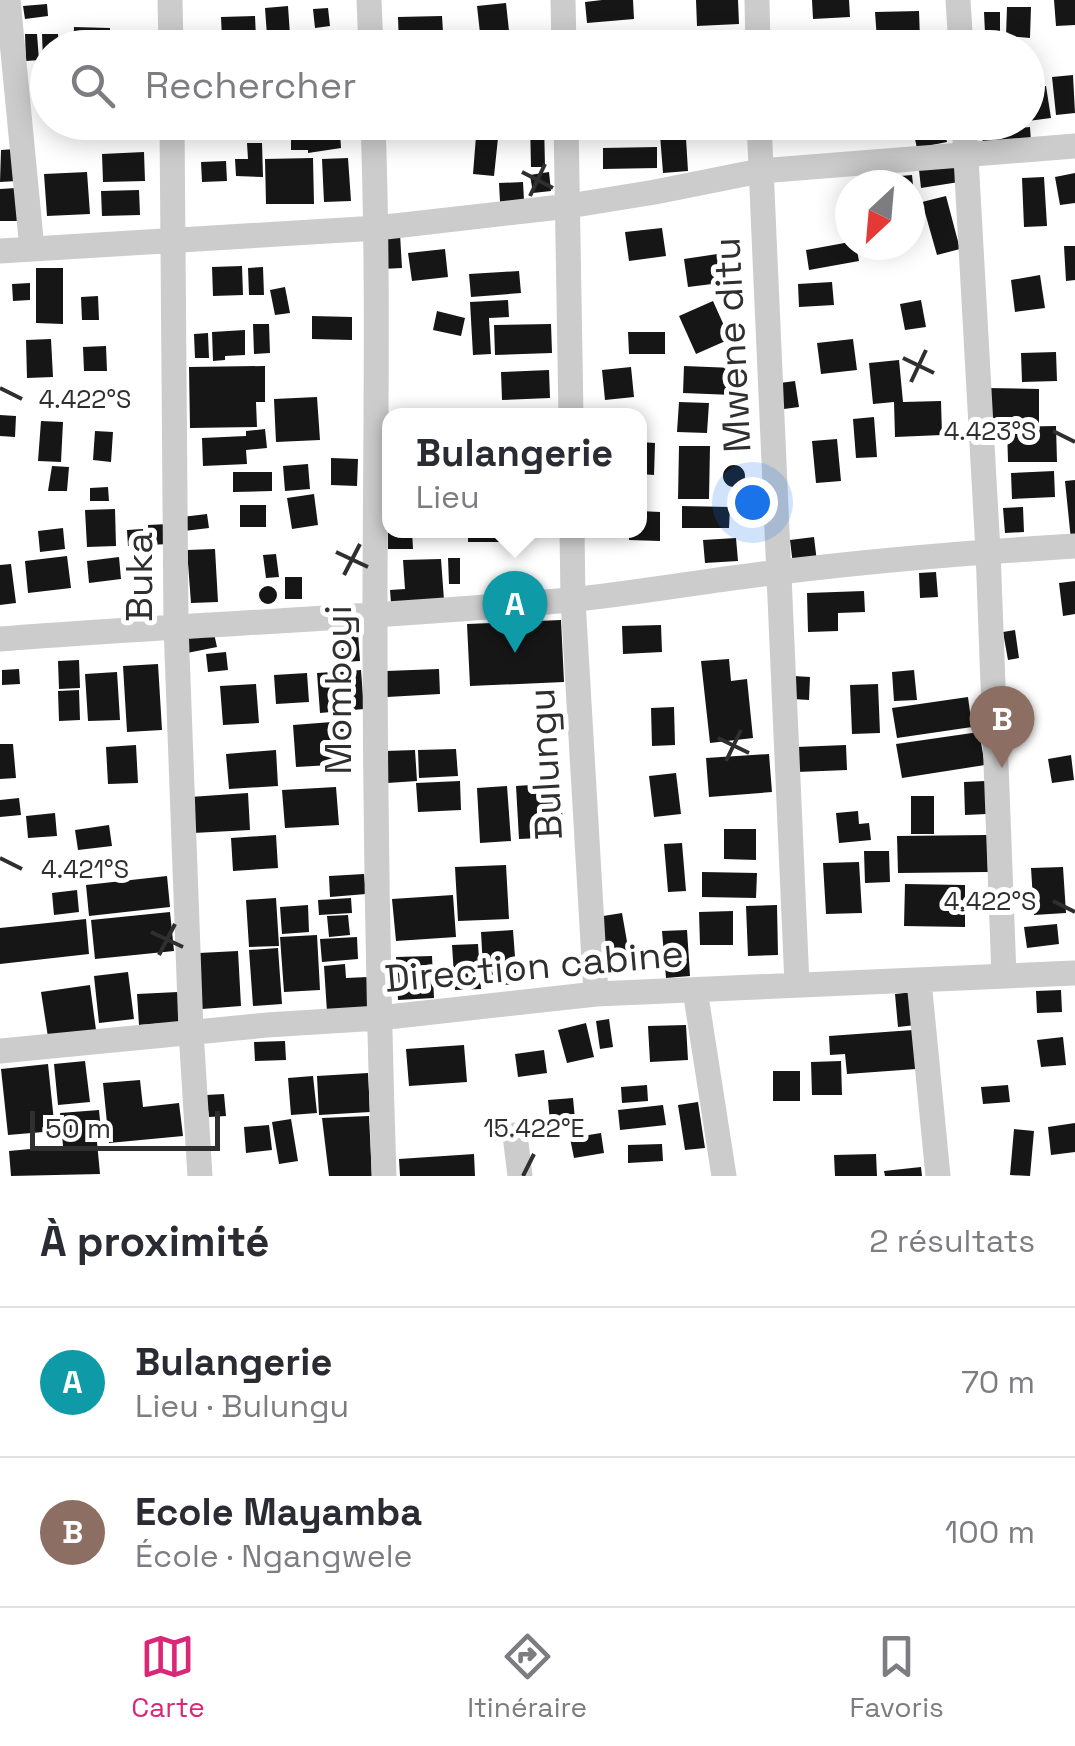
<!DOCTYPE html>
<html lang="fr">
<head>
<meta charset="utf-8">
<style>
  body { margin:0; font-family:"Space Grotesk",sans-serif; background:#f2f2f3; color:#2b2b33 }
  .compass { position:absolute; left:835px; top:170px; width:90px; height:90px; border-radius:50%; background:#fff; box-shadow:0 5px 25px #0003; rotate:206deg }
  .scale { position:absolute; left:30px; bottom:25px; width:190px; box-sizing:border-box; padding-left:10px; border:5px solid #2f2f2f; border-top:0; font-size:28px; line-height:35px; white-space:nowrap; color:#2f2f2f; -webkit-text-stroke:8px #fff; paint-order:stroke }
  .you { position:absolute; left:752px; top:502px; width:35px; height:35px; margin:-25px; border:8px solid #fff; border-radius:50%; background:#1a73e8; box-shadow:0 0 0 15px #1a73e833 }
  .badge { display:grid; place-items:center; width:65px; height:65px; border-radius:50%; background:#db2777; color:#fff; font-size:32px; font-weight:700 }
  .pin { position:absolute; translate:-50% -82px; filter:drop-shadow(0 2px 5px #0008) }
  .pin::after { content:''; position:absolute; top:52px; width:35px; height:30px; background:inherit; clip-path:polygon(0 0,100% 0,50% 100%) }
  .popup { position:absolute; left:382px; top:408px; width:265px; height:130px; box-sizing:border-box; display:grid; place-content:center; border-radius:20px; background:#fff; filter:drop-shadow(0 2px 8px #0005); font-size:32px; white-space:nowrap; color:#7c7c81 }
  .popup b { font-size:38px; color:#2b2b33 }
  .popup::after { content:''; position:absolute; left:50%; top:100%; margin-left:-20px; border:20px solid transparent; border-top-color:#fff }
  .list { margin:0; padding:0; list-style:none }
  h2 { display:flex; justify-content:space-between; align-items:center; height:130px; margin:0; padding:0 40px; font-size:42px }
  h2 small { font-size:32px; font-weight:400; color:#7c7c81 }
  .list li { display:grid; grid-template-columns:65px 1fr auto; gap:30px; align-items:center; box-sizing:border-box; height:150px; padding:0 40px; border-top:2px solid #e1e1e2 }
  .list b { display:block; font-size:38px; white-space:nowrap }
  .list p { margin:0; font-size:32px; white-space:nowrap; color:#7c7c81 }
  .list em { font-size:32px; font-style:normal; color:#7c7c81 }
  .icon { flex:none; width:55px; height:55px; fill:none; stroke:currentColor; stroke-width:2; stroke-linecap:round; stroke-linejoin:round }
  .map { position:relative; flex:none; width:1075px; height:1176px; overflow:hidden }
  .search { position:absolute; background:#fff; box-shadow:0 5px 25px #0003; left:30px; right:30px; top:30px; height:110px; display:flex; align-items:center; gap:25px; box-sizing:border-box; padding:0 35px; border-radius:55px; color:#7c7c81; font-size:38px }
  .sheet { height:430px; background:#fff }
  nav { display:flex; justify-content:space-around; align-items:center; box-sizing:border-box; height:140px; border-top:2px solid #e1e1e2; background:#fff; font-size:28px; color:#7c7c81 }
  nav a { display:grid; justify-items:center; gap:5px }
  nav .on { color:#db2777 }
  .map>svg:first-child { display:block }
  .building { fill:#161616 }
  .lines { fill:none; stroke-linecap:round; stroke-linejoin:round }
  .minor { stroke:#ccc; stroke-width:25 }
  .ticks { fill:none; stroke:#2f2f2f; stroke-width:4 }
  .labels { text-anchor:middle; stroke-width:10; stroke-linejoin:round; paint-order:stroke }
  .street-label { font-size:38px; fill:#2f2f2f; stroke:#fff }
  .ticks-label { font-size:25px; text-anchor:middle; fill:#2f2f2f; stroke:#fff; stroke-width:10; stroke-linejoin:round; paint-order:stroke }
</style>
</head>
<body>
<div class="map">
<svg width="1075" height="1176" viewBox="0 0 1075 1176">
  <rect width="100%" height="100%" fill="#fff"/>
  <path class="building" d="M602,0H633L634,19L587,23L585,2Z
    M696,0H738L739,24L697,26Z
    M812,0H849L850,17L813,19Z
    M1054,0H1075V25L1056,26Z
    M506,3L509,31L480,33L477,6Z
    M47,4L48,16L25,19L23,6Z
    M288,6L290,35L267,36L265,8Z
    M1007,7H1031L1030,38L1006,36Z
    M328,8L330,26L315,28L313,9Z
    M919,11L920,39L877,40L875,12Z
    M984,12H1000V32L985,33Z
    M255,16L256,38L222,39L221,17Z
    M442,16L444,48L399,46L398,17Z
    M74,27L110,28V48H73Z
    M508,31L511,48H464L463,39Z
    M25,34H37L39,60L26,61Z
    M42,34H58L59,48H48V60H43Z
    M782,34H837V48H782Z
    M1073,75L1075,113L1056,115L1052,77Z
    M1046,86L1051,118L1028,121V88Z
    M530,122H544L545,167H531Z
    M590,122H645L646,136L591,139Z
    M659,122H685L688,171L663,173Z
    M911,122H942L947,142L917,148Z
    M1030,127L1031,142L983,146L982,131Z
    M340,132L341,148L308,153V150H291V133Z
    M476,136L498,138L494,176L473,174Z
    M247,143H262L263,177L236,176L235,159H248Z
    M657,147V168L603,169V148Z
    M15,149L17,181L0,182L1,150Z
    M144,152L145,181L103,182L102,154Z
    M313,158L314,204H266L265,159Z
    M348,158L351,201L324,202L322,159Z
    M226,161L227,181L202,182L201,162Z
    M957,164L959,182L921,188L919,170Z
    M87,172L90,214L47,216L44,174Z
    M549,172L551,191L533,193L530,175Z
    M1075,173V203L1060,205L1055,177Z
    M912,175L918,234L910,235V185H890L889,177Z
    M1044,177L1047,226L1024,227L1022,178Z
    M523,182L524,200L500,202L499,183Z
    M16,188L18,221H0V189Z
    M139,190L140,215L102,216L101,191Z
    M946,196L960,249L937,255L922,202Z
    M662,228L666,256L629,261L625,232Z
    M400,234L402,268L381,269L380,235Z
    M850,242L856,245L859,261L809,270L806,250Z
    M1064,246H1075V280L1066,281Z
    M445,249L448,277L412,281L408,253Z
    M724,253L728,282L688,287L684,259Z
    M242,266L243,295L213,296L212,267Z
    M263,267L264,295H249L248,268Z
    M36,268H63V324L36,323Z
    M519,271L521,293L471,297L469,274Z
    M1040,275L1045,308L1015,312L1011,280Z
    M832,282L834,305L799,307L798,284Z
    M30,283V300L13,301L12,284Z
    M285,287L290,313L275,315L270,290Z
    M98,296L99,320H82L81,297Z
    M508,300L509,317L489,318L491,354L473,355L470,302Z
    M921,300L926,327L905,330L900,304Z
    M713,301L730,339L696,354L679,316Z
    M437,311L465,318L461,336L433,330Z
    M312,316L352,317V340L312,339Z
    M253,324H269L270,353L254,354Z
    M551,324L552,353L495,355L494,325Z
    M245,330V355L225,356V360L213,361L212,332Z
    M628,332H665V354H629Z
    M208,333L209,358H195L194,334Z
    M51,339L53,377L27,378L26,340Z
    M853,339L857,370L821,374L817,343Z
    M106,346L107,371H84L83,347Z
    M1056,352L1057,381L1022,382L1021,353Z
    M899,360L903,402L941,401L942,435L895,437L894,402L873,404L869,363Z
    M265,366V402H256L257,427L190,428L189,367Z
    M684,366L734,368L733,395L683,393Z
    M631,367L634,397L605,400L602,370Z
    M549,370L550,398L502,400L501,372Z
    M795,381L799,407L784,409L780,383Z
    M986,388L1039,389V423H987Z
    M317,397L320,440L276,442L274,399Z
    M679,402L709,403L707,433L677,432Z
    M0,415L16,416L15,437L0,436Z
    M874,417L877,457L856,458L853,419Z
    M41,421L63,422L61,462L38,461Z
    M1056,426L1057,462H1008L1007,427Z
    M265,429L267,448L246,450L247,464L203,466L202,438L246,436V431Z
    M95,431L113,432L111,462L93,460Z
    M837,439L841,481L816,483L812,441Z
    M640,442L655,443L654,475L640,474Z
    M679,446H710L709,499H678Z
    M331,458L358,459L357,486L331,485Z
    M308,464L310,489L285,491L283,466Z
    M723 476a11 11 0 1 1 22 0a11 11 0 1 1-22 0Z
    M52,466L69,467L67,491H48Z
    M1054,471L1055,497L1012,499L1011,473Z
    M233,472H272V491L233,492Z
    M1075,480V549L1072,550L1065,481Z
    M108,487L109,501H90V488Z
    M314,494L318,525L292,529L287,498Z
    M240,505H266V527H240Z
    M682,506L730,507L729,528H682Z
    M1023,507L1024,532L1005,533L1003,508Z
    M115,509L116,546L87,547L85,510Z
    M640,511L660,512V541L629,540V530H640Z
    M207,514L209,528L184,531L182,517Z
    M168,524L169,544L149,545L148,525Z
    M63,528L65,549L40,552L38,531Z
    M143,529L144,546H128L127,530Z
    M388,530H412L413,549H388Z
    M468,530H525L526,542H468Z
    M814,537L817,562L793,565L790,540Z
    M736,538L738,561L705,563L703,540Z
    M215,549L218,602L191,603L187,550Z
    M276,554L279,577L266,578L263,555Z
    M67,556L71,588L28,593L25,561Z
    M119,557L121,579L89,583L87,561Z
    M448,558H460V584H449Z
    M441,559L444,600L391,603L390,590L405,589L403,560Z
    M11,564L16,603L0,605V565Z
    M936,572L938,597L920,598L919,573Z
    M285,577H302V599H285Z
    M1075,581V614L1063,616L1059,583Z
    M259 595a9 9 0 1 1 18 0a9 9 0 1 1-18 0Z
    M864,591L865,612L838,613V631L808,632L807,593Z
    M561,620L564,682L470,686L467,624Z
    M661,625L662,652L623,654L622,626Z
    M213,629L217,647L187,653L184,635Z
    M1015,630L1019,658L1008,660L1003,632Z
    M358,633L360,661L343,662L340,635Z
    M226,652L228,670L208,672L206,654Z
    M729,659L731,681L747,679L753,738L710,743L701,661Z
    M79,660L80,688L59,689L58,661Z
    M158,664L162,730L127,732L123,666Z
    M19,669L20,684L2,685V670Z
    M439,669L440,694L387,697L386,671Z
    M361,670L364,709L320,713L317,673Z
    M914,670L917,700L894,701L892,672Z
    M117,672L120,720L88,721L85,674Z
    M307,673L309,702L276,704L274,675Z
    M794,676L810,677L809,700L793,699Z
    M256,684L259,723L223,725L220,686Z
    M878,684L880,733L852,734L850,685Z
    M79,690L80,720L59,721L58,691Z
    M968,697L972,727L897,738L892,708Z
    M674,707L675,745L652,746L651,708Z
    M345,721L348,764L296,767L293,725Z
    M979,732L985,765L902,778L896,744Z
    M0,744H13L16,778L0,779Z
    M136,745L138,783L108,784L106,747Z
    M846,745L847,770L797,772L796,747Z
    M456,749L458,776L419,778L418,750Z
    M276,750L278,786L229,789L226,754Z
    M415,750L417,781L387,783L385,751Z
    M769,754L772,792L709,797L706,758Z
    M1071,755L1074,780L1052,783L1048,759Z
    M676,773L681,814L654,817L649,776Z
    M460,781L461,810L418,812L416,783Z
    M985,781L987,814L965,815L964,782Z
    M560,783L564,837L519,839L516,786Z
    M507,786L511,841L480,843L477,788Z
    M336,787L339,825L285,828L282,790Z
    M248,793L250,830L193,833L190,797Z
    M911,796H934V834H911Z
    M19,798L21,815L0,817V800Z
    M858,811L859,824L869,823L871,840L839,843L836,813Z
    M55,813L57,836L28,838L26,816Z
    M109,825L112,846L78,850L75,830Z
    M724,829H756V860L724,859Z
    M276,835L278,868L233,871L231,838Z
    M987,835L988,872L898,873L897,836Z
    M682,843L686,891L668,892L664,844Z
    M864,851H889L890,882L865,883Z
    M859,862L862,913L826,914L823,863Z
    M506,865L509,919L458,921L455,867Z
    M1063,867L1066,913L1034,915L1031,868Z
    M702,872L757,873L756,898L702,897Z
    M364,874L366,894L330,897L329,876Z
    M167,876L170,907L89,916L86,885Z
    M905,884L965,885V927L904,926Z
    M77,890L79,912L54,915L52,893Z
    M453,895L456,937L396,941L392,899Z
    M276,898L279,946L249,947L246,900Z
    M351,898L352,913L319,915L318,900Z
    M308,905L309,932L282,934L280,907Z
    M777,905L778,955L748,956L746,906Z
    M733,911V945H700L699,912Z
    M170,912L174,951L95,959L91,920Z
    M622,913L629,953L604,957L597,917Z
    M348,915L350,935L329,937L327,916Z
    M86,919L89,954L0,964V928Z
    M1057,924L1059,944L1027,948L1024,927Z
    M513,930L517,984L484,986L481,932Z
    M687,930L690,976L666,978L662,931Z
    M317,935L320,990L284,992L280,937Z
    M357,937L358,959L322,962L320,939Z
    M478,944L481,989L455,990L452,945Z
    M278,948L282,1004L253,1006L249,950Z
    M238,951L241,1006L202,1009L199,953Z
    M432,956L434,998L398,1000L396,957Z
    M345,964L346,978L368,977L371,1010L327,1012L324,966Z
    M128,972L134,1019L99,1023L94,976Z
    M90,985L96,1030L48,1037L41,992Z
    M1061,990L1062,1012L1037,1013L1036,991Z
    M178,992L180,1022L139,1025L137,994Z
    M913,992L916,1025L898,1027L895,994Z
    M609,1019L613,1047L600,1049L596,1021Z
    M586,1023L594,1057L567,1063L558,1030Z
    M686,1025L688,1060L650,1062L648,1026Z
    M913,1030L916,1069L847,1074L845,1054L830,1055L829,1036Z
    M1063,1037L1066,1065L1041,1067L1037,1040Z
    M285,1041L286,1060L255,1061L254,1042Z
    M464,1045L467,1082L409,1086L406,1049Z
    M544,1050L547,1073L518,1077L515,1054Z
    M85,1061L90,1102L58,1105L54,1064Z
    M841,1061L842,1095H812L811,1062Z
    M48,1064L55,1131L8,1135L1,1069Z
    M773,1071H800V1101H773Z
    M368,1073L370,1112L319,1115L317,1076Z
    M313,1076L317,1113L291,1115L288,1078Z
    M140,1080L143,1107L179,1103L183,1136L109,1143L103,1083Z
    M647,1085L648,1101L622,1103L621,1087Z
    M1008,1085L1010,1102L983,1104L981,1087Z
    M224,1094L226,1116L209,1117L206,1095Z
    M573,1098L575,1119L550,1121L548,1100Z
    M698,1102L705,1148L685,1150L678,1105Z
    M663,1105L666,1125L620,1130L618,1110Z
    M99,1110L102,1141L97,1142L100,1174L11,1176L9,1151L63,1146L60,1113Z
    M369,1116L372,1176H329L322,1118Z
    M291,1119L298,1161L279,1164L272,1122Z
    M1075,1123V1152L1051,1155L1048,1127Z
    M269,1125L272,1150L246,1153L244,1127Z
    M1014,1129L1034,1131L1030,1176L1010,1175Z
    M601,1133L604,1153L574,1158L570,1138Z
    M662,1144L663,1161L628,1163V1145Z
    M474,1154L475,1176H400L399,1159Z
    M876,1154L877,1176H835L834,1155Z
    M921,1167L922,1176H885L884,1171Z"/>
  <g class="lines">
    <path class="minor" d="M8,0L32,249
      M170,0L171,48
      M369,0L371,48
      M563,0L564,48
      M757,0L758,48
      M958,0L961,48
      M172,122L176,625L191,1031L200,1176
      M373,122C379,287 375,451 375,615C375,802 378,989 384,1176
      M566,122L571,416
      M759,122L797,984
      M964,122L988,551L1004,976
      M0,251L377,228L569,206L655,192L760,171L1075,146
      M572,530L573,600L596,994
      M0,639C189,624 379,618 569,600C639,593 709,580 780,572C878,560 976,552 1075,546
      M919,981L938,1176
      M695,990L724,1176
      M0,1051L267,1025L379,1018L596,994L1075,973
      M515,1135L520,1176"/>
  </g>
  <path class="ticks" d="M522,172L553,188M530,196L545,164M903,358L934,373M911,382L926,350M0,388L22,399M1053,431L1075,442M336,552L368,567M344,575L360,544M718,738L749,753M726,761L741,730M0,858L22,869M1053,901L1075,912M151,932L183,947M159,955L175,924M523,1176L534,1154"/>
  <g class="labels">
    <g class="street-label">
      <text transform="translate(732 345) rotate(-93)" y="13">Mwene ditu</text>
      <text transform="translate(139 577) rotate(-90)" y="13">Buka</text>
      <text transform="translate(338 690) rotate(-90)" y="13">Momboyi</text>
      <text transform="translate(545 764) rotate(-93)" y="13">Bulungu</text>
      <text transform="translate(534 966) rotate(-5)" y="13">Direction cabine</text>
    </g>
  </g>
  <g class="ticks-label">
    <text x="85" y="408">4.422°S</text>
    <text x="990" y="440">4.423°S</text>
    <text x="85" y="878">4.421°S</text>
    <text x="990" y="910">4.422°S</text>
    <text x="534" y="1137">15.422°E</text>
  </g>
</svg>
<svg class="compass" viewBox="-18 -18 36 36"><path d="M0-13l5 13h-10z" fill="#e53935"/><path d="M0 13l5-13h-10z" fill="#7c7c81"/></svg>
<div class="scale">50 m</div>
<div class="you"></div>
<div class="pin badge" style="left:515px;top:653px;background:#0f9aa8">A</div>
<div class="popup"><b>Bulangerie</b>Lieu</div>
<div class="pin badge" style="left:1002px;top:768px;background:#8d6e63">B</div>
<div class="search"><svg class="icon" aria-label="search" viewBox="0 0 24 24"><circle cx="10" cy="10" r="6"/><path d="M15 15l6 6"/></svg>Rechercher</div>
</div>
<section class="sheet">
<h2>À proximité<small>2 résultats</small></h2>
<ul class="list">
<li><span class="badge" style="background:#0f9aa8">A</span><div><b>Bulangerie</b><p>Lieu · Bulungu</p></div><em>70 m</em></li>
<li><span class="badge" style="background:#8d6e63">B</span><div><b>Ecole Mayamba</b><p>École · Ngangwele</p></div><em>100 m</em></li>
</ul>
</section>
<nav>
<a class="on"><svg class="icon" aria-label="map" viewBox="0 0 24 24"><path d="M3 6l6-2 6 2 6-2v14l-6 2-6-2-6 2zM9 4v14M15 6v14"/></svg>Carte</a>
<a><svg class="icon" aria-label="directions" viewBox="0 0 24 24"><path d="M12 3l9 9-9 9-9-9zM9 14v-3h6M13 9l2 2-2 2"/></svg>Itinéraire</a>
<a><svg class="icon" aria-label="saved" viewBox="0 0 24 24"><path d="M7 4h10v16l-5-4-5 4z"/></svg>Favoris</a>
</nav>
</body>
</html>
